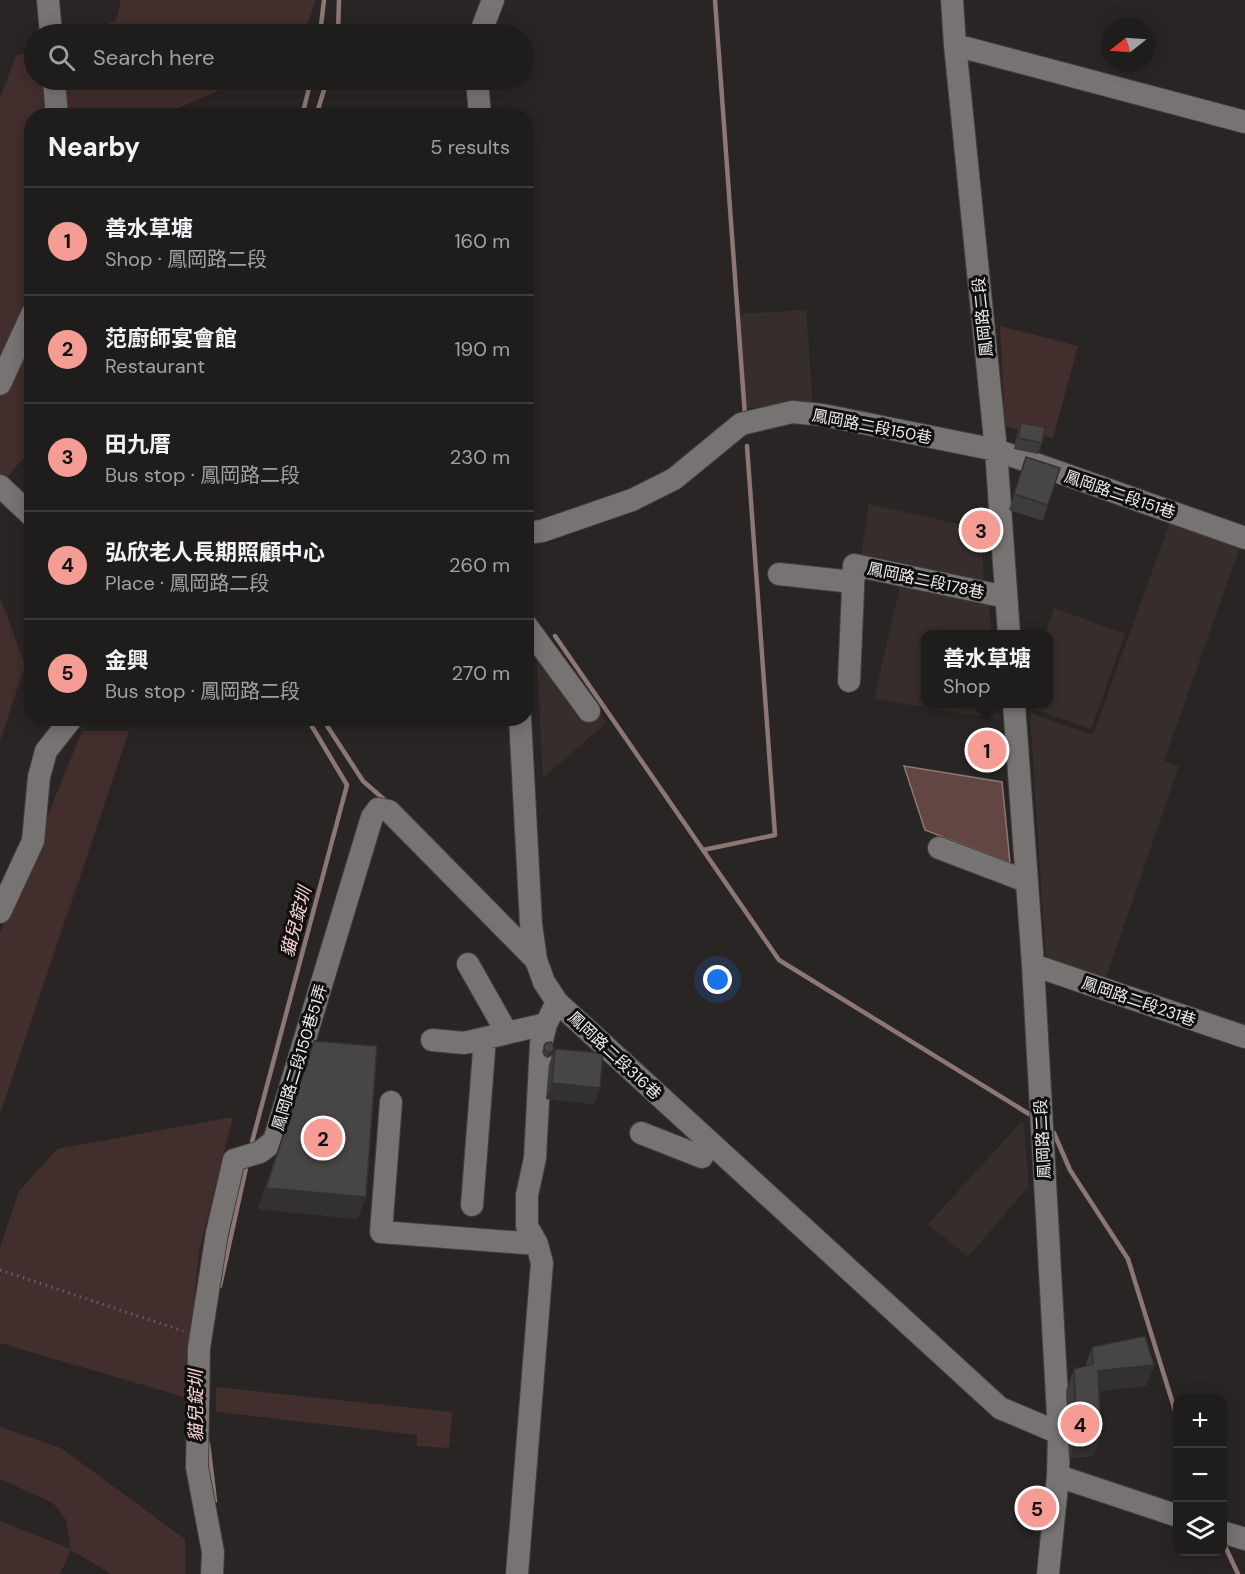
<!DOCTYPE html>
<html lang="en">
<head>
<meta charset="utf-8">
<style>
  body { margin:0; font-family:"DM Sans","Noto Sans TC",sans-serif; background:#2c2929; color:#f1f3f6 }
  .controls { position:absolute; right:18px; bottom:18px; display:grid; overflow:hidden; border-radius:12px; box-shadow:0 3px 15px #0003 }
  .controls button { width:54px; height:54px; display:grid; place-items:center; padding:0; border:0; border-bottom:2px solid #3c3a3b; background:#1f1c1c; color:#f1f3f6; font:30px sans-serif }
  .compass { position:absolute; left:1101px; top:18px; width:54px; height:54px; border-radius:50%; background:#1f1c1c; box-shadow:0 3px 15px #0003; rotate:253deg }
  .you { position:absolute; left:718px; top:980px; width:21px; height:21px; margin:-15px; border:4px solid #fff; border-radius:50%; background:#1a73e8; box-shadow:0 0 0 9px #1a73e833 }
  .badge { display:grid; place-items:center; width:39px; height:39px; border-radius:50%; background:#f59c95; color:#111; font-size:20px; font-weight:700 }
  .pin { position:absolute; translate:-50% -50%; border:3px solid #fff; box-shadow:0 2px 6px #0006 }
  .popup { position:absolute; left:921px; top:630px; width:132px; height:78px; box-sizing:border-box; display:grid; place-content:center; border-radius:12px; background:#1f1c1c; filter:drop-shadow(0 2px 4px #0005); font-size:20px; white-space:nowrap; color:#a1a1a3 }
  .popup b { font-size:22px; color:#f1f3f6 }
  .popup::after { content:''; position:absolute; left:50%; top:100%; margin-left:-12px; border:12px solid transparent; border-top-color:#1f1c1c }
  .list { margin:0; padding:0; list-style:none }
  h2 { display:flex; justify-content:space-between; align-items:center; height:78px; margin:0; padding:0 24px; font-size:26px }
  h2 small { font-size:20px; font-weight:400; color:#a1a1a3 }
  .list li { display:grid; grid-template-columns:39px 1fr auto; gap:18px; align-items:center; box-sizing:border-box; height:108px; padding:0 24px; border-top:2px solid #3c3a3b }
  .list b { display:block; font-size:22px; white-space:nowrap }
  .list p { margin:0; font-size:20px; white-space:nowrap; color:#a1a1a3 }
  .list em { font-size:20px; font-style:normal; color:#a1a1a3 }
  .icon { flex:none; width:33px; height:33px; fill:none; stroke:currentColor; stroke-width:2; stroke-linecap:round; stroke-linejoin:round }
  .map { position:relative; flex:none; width:1245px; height:1574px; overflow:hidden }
  .search { position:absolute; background:#1f1c1c; box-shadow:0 3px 15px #0003; left:24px; top:24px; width:510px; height:66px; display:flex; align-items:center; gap:15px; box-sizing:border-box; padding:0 21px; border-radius:33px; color:#a1a1a3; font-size:22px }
  .panel { position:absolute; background:#1f1c1c; box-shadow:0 3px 15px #0003; left:24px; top:108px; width:510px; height:618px; border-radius:24px }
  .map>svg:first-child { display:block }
  .built { fill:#372d2c }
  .green { fill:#422e2c }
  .water { fill:#634543; stroke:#8d7775; stroke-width:1.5 }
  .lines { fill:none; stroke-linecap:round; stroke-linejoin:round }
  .stream { stroke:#8d7775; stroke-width:4.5 }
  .minor-casing { stroke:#42403f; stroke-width:24 }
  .path { stroke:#646161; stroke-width:3; stroke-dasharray:1.5 4.5; stroke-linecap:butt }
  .minor { stroke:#777373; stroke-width:22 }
  .wall { fill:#3e3b3b }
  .shaded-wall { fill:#323030 }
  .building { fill:#484545; stroke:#323030; stroke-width:1.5 }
  .labels { text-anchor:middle; stroke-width:6; stroke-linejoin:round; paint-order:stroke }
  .street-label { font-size:16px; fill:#eeeceb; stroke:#100f0f }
  .water-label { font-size:18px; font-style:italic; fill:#fbd5d1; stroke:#100f0f }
</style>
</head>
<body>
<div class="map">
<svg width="1245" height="1574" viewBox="0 0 1245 1574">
  <rect width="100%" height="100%" fill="#292525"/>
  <path class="built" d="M806,310L813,404L746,408L735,314Z
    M869,504L981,529L984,584L861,556Z
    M1171,519L1241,544L1164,761L1179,766L1106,977L1046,960L1030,713L1093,735Z
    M900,586L989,605L992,634H926V704H998L999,719L874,699Z
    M1054,608L1125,634L1091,729L1031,708L1030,704H1048V634H1045Z
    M535,619L606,723L543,778Z
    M1023,1120L1029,1186L968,1257L928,1224Z"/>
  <path class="green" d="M121,0H316L304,34H77L116,21Z
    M34,50V80H243L162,115L32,116L31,448L0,487V98L16,56Z
    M1000,326L1078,346L1053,438L1005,426Z
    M0,597L25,665L0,741Z
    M82,731H129L0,1114V933Z
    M233,1117L199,1251L184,1397L0,1343V1247L19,1191L57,1149Z
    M216,1387L452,1412L449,1448L417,1446V1435L216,1412Z
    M0,1427L61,1448L185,1539V1574H111L71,1550L60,1574H0V1521L71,1549L66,1520L53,1503L0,1479Z"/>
  <path class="water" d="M904,766L1002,782L1010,863L925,830Z"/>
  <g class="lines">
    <path class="stream" d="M715,0L745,416
      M320,34L324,0
      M338,34L339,0
      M302,116L311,80
      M316,116L327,80
      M555,636L779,960L1029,1114
      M322,718L363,781L386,801
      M703,850L775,835L747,446
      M1054,1133L1070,1170L1128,1259L1178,1420
      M252,1142L347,785L307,718
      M220,1286L246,1168
      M208,1443L215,1501
      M1224,1544L1238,1574"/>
    <g class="minor-casing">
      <path id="minor" d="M48,0L51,34
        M952,0L955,45L996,450L1009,634
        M480,34L493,0
        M955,45L1245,122
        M54,80L57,116
        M477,80L480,116
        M0,384L32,314
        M0,486L32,516
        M526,533L542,531L632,500L674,479L741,424L792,412L823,415L996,450L1245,538
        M779,574L853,582
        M526,625L589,711
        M849,681L854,565L1006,597
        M1014,704L1033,965L1059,1433L1058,1476L1048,1574
        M520,718L531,924L536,960
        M939,848L1026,881
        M0,912L33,841L39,777L46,751L72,718
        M468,964L507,1033
        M1033,965L1245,1037
        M432,1040L464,1043L546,1024
        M391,1102L381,1232L537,1244
        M641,1133L702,1157L708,1141
        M472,1205L485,1038
        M1058,1476L1178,1516
        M1222,1532L1245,1539
        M212,1574L213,1552L197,1467L199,1348L217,1233L234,1160L260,1152L274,1141L372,817L378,809L389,811L536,960L544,982L557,1002L1000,1408L1059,1433
        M517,1574L542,1263L537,1244L527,1226V1195L535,1158L541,1044L546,1024L557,1002"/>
    </g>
    <path class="path" d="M0,1270L183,1331"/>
    <use href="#minor" class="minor"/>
  </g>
  <path class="wall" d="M1021,423L1042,443L1038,454L1014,449L1017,433Z
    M1026,457L1048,505L1043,521L1009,510Z
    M314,1041L358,1219L258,1209Z
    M544,1046L554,1047L551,1056L547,1058L544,1056L542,1052Z
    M555,1049L600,1088L594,1104L546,1099L549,1064Z
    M1092,1347L1154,1365L1146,1386L1099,1391L1093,1456L1069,1458L1066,1391L1074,1369L1085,1367Z"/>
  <path class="shaded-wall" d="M553,1051L551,1056L547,1058L549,1053Z
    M552,1083L600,1088L594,1104L546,1099Z
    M266,1188L366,1197L358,1219L258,1209Z
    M1154,1365L1146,1386L1090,1392L1098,1371Z
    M1101,1435L1093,1456L1069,1458L1077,1437Z"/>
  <path class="building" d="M1021,423L1045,427L1042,443L1018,438Z
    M1026,457L1060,468L1048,505L1014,494Z
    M314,1041L377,1046L366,1197L266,1188Z
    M551,1042L554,1047L553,1051L549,1053L545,1051L544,1046L546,1043Z
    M555,1049L603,1053L600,1088L552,1083Z
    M1145,1336L1154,1365L1098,1371L1101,1435L1077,1437L1074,1369L1093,1364L1092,1347Z"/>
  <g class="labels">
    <g class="street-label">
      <text transform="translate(982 317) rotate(-96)" y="6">鳳岡路二段</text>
      <text transform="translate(872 426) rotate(11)" y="6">鳳岡路二段150巷</text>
      <text transform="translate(1120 494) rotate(19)" y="6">鳳岡路二段151巷</text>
      <text transform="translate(926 580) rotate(12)" y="6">鳳岡路二段178巷</text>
      <text transform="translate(1139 1001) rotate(19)" y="6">鳳岡路二段231巷</text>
      <text transform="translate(615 1055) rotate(43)" y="6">鳳岡路二段316巷</text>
      <text transform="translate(299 1057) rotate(-73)" y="6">鳳岡路二段150巷51弄</text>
      <text transform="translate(1042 1139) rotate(-93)" y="6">鳳岡路二段</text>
    </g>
    <g class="water-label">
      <text transform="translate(296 922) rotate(-75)" y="6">貓兒錠圳</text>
      <text transform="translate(196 1406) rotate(-90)" y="6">貓兒錠圳</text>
    </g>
  </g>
</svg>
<div class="controls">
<button>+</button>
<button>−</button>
<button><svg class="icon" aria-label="layers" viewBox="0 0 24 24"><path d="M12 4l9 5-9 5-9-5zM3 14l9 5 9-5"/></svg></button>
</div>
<svg class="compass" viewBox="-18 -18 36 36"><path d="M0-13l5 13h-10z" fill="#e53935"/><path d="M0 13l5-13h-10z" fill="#a1a1a3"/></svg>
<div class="you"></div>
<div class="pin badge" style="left:987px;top:750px">1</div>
<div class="popup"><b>善水草塘</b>Shop</div>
<div class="pin badge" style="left:323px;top:1138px">2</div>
<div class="pin badge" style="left:981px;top:530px">3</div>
<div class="pin badge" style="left:1080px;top:1424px">4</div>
<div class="pin badge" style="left:1037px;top:1508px">5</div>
<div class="search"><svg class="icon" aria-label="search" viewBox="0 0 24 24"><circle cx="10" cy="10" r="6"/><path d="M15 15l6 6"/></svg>Search here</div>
<section class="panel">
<h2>Nearby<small>5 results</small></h2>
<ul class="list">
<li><span class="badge">1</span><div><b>善水草塘</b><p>Shop · 鳳岡路二段</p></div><em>160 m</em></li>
<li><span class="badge">2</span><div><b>范廚師宴會館</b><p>Restaurant</p></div><em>190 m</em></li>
<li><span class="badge">3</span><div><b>田九厝</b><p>Bus stop · 鳳岡路二段</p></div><em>230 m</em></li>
<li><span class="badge">4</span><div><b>弘欣老人長期照顧中心</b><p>Place · 鳳岡路二段</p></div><em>260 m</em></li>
<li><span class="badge">5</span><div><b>金興</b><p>Bus stop · 鳳岡路二段</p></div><em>270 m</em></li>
</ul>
</section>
</div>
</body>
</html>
